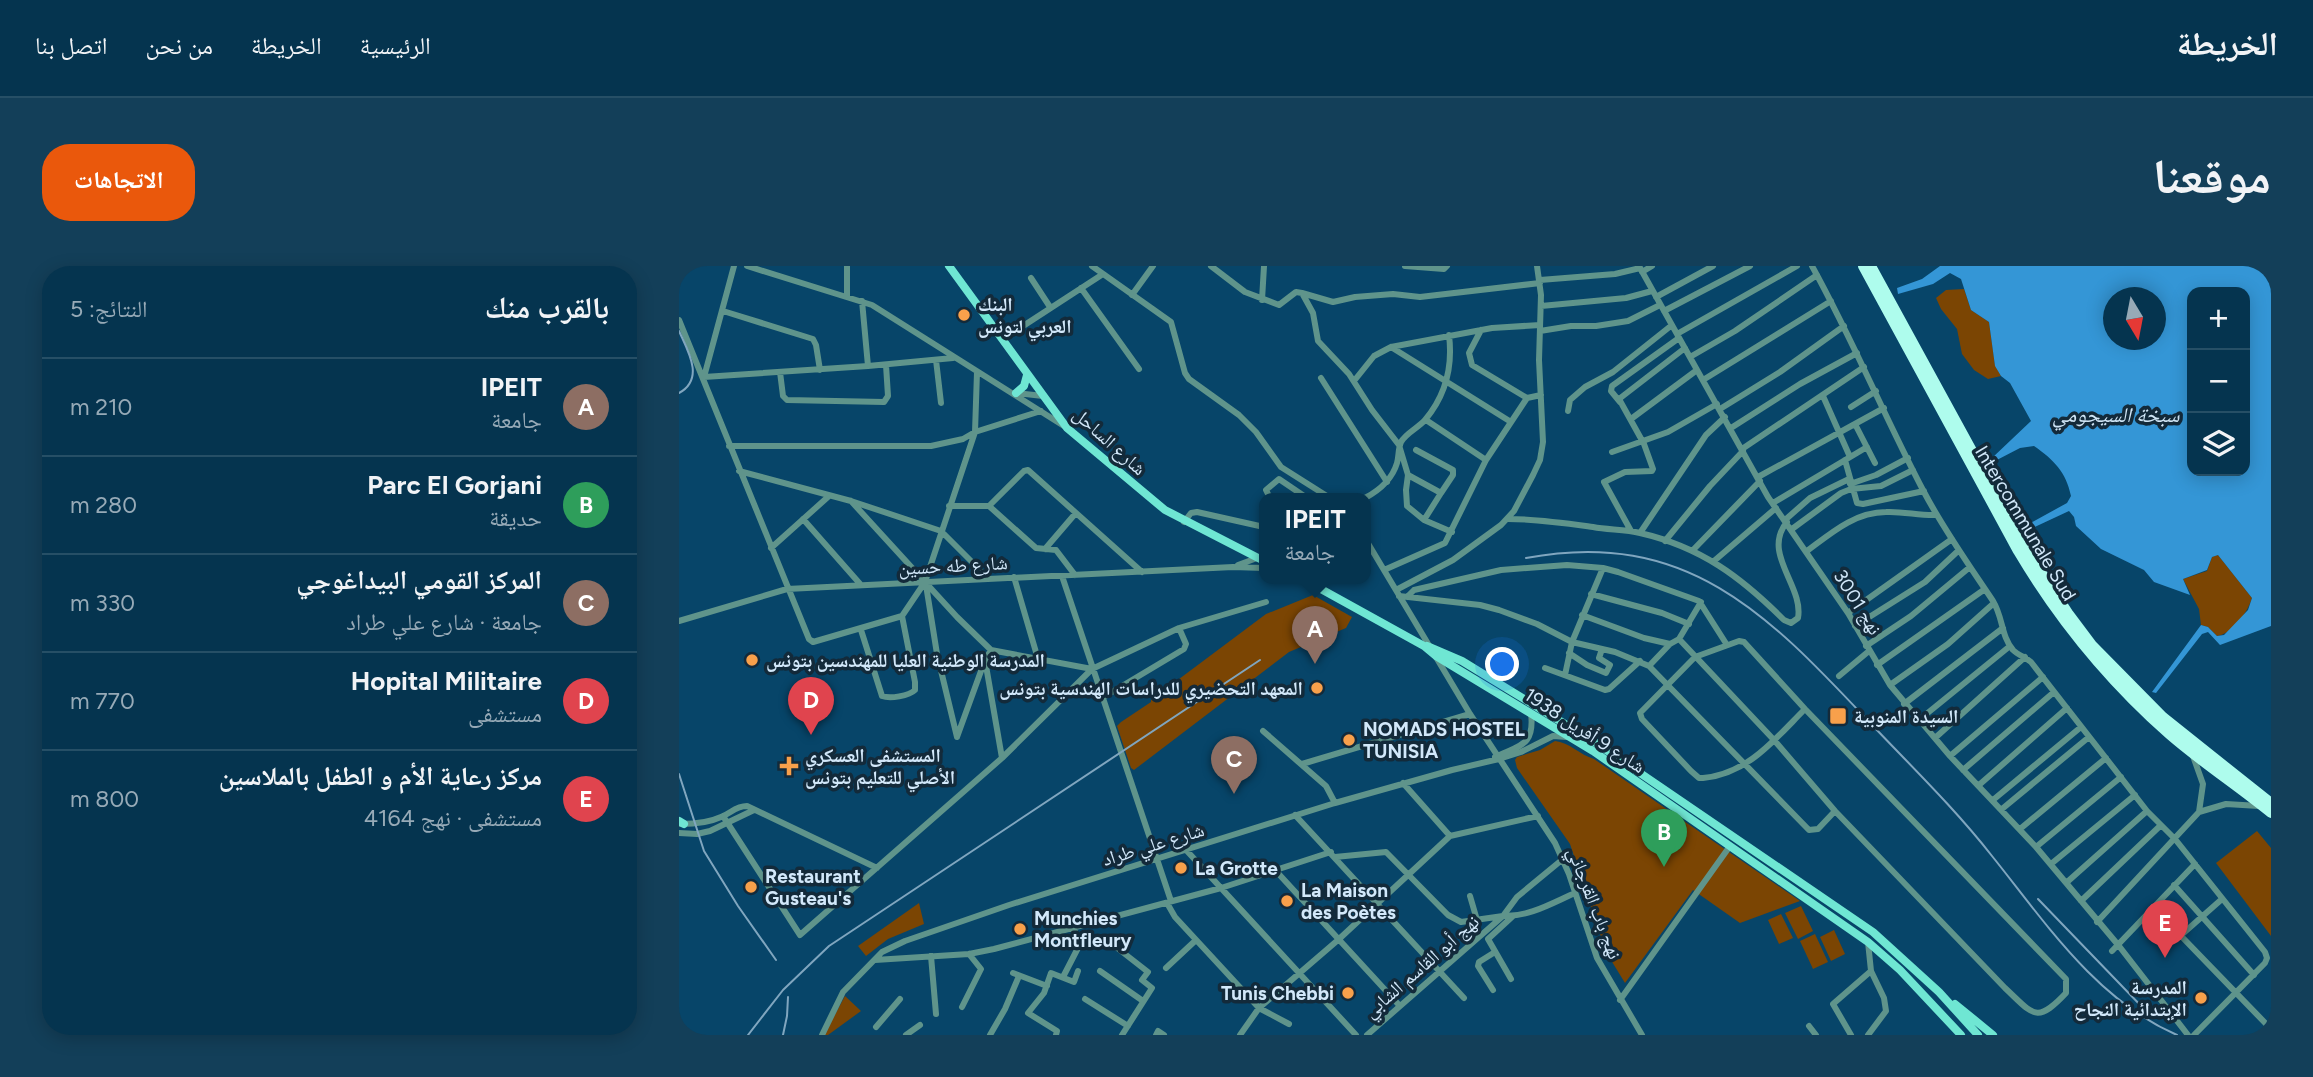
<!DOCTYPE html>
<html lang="ar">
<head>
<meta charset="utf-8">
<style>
  body { margin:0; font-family:Figtree,"Noto Naskh Arabic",sans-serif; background:#133f59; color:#f1f3f6; direction:rtl }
  .controls { position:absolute; right:21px; top:21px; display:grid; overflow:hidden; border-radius:14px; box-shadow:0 4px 18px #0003 }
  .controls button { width:63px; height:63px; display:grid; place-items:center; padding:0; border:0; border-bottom:2px solid #264f66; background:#05344f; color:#f1f3f6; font:35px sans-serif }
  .compass { position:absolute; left:1424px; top:21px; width:63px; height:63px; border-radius:50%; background:#05344f; box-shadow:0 4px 18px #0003; rotate:170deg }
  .you { position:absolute; left:824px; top:399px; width:24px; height:24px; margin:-18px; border:5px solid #fff; border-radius:50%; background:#1a73e8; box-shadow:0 0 0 10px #1a73e833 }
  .badge { display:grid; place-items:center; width:46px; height:46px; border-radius:50%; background:#ea580c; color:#fff; font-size:23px; font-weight:700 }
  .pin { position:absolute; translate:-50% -58px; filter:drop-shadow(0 2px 4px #0008) }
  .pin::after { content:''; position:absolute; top:37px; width:24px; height:21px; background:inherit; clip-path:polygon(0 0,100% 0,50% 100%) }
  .popup { position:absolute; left:580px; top:227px; width:112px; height:91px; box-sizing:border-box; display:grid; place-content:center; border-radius:14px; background:#05344f; filter:drop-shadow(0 2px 5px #0005); font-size:23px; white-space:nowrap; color:#97aab7 }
  .popup b { font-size:26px; color:#f1f3f6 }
  .popup::after { content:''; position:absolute; left:50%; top:100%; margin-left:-14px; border:14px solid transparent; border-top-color:#05344f }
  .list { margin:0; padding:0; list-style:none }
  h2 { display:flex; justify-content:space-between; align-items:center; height:91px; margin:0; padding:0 28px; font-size:30px }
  h2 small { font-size:23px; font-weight:400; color:#97aab7 }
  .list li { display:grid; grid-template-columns:46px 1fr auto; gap:21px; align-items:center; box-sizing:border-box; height:98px; padding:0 28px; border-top:2px solid #264f66 }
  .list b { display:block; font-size:26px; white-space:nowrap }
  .list p { margin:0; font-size:23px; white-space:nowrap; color:#97aab7 }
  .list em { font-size:23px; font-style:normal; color:#97aab7 }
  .icon { flex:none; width:38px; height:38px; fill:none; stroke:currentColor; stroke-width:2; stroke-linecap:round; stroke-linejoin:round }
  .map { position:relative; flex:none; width:1592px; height:769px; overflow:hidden; direction:ltr; border-radius:28px }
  header { display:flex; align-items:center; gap:42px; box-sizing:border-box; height:98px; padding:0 35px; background:#05344f; border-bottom:2px solid #264f66 }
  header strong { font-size:33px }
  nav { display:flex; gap:38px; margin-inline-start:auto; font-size:24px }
  .intro { display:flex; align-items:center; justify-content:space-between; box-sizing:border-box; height:168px; padding:0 42px }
  h1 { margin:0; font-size:49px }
  .button { padding:18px 32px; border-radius:28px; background:#ea580c; color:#fff; font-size:24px; font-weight:700 }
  main { display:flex; gap:42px; padding:0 42px }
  aside { flex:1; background:#05344f; border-radius:28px; box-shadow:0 4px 18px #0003 }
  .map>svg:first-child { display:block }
  .green { fill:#7b4503 }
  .water { fill:#3496d6; fill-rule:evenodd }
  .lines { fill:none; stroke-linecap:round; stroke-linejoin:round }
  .minor { stroke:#5f948b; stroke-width:6 }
  .major { stroke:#6fe6d3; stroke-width:8 }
  .highway { stroke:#aefced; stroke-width:10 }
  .tram { stroke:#80a6bf; stroke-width:2 }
  .rail { stroke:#80a6bf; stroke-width:2 }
  .poi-dot { fill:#f8a04b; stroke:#132a3a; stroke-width:2.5 }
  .labels { text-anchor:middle; stroke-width:7; stroke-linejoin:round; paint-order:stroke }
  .poi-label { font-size:19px; font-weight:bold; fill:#d2e8fa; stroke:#132a3a; text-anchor:start }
  .street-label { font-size:19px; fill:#d2e8fa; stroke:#132a3a }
  .water-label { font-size:21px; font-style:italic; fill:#d0e6f6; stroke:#132a3a }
</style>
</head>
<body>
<header>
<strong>الخريطة</strong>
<nav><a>الرئيسية</a><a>الخريطة</a><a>من نحن</a><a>اتصل بنا</a></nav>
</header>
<div class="intro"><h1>موقعنا</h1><a class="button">الاتجاهات</a></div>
<main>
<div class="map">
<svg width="1592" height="769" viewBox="0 0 1592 769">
  <rect width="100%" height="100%" fill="#074569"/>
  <path class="green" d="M1285,23L1292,44L1310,56L1316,99L1322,110L1309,113L1295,104L1283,88L1278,63L1262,43L1257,32L1267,24Z
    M1539,289L1573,332C1569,345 1554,368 1538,370L1529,361L1522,359L1520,343L1504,313L1528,305L1533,291Z
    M634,329L673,351L667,362L610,386L455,504L452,502L438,460L442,456L472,436V434L587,348Z
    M876,475C890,476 901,489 915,493L1121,635L1061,657L1014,624L946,717L927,686L891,578L838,502L836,494L838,491L861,484Z
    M1578,565L1592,582V670L1537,597Z
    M240,637L245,658L209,673L187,690L179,680Z
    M1122,640L1134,665L1119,673L1106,647Z
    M1102,648L1114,672L1100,678L1089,654Z
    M1155,664L1166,688L1152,695L1141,671Z
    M1136,668L1149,696L1134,703L1121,675Z
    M166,730L182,745L149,769H145Z"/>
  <path class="water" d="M1261,0H1592V360L1541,379L1529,366L1523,368L1477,427L1473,426L1522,359L1529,361L1538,370L1545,369L1569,344L1573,332L1539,289L1533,291L1528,304L1504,313L1511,329L1475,316L1465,304L1422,283L1397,260L1395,251L1390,245L1349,264L1346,260L1388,237L1392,230C1387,206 1375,194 1355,180L1341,182L1314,196L1313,192L1352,155L1331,117L1322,110L1316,100L1310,56L1292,44L1282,13L1271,7L1254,18L1219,28L1218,22L1243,13ZM1513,26H1566V205H1513ZM1434,32H1476V74H1434Z"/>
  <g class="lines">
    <path class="minor" d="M68,0L193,39L385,160
      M168,0V30
      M413,0L492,56L506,107L510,113L560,149L577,166L602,201L651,232
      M532,0L566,26L600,39L617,26L623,27L634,47L639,75L670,108L693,144L720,179L729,209L727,224L728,240L745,254L773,266
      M726,0L765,3L768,0
      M960,0L1089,231L1169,347L1211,419L1271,490L1357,581L1440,680L1509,769
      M1133,0C1174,74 1206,152 1245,226C1265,264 1290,299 1314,335C1324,351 1322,370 1334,384C1339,389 1346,391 1352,396L1468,545L1496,573L1586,686L1588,692L1586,697L1515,769
      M963,6L973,0
      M352,12L371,41
      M861,14L936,8L961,2
      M402,22L460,103
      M623,27L654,36L676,31L714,28L741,31L861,17
      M453,29L474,0
      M977,31L1034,0
      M583,34L585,0
      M183,35L189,100
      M862,40L947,32L973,25
      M44,45L134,73L137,79L141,104
      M985,45L1071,0
      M0,54L130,373L134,376L223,350L246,316L296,166L298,106
      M802,64L790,87L793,99L848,132L862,129
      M861,65L892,60H917L949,55L981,39
      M998,68L1118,0
      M324,73L424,8
      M712,81L832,156
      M1011,91L1056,65L1138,9
      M257,94L262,137
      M101,106L104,130L108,134L205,136L209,130L207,99
      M25,111L189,100L274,92
      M25,111L55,0
      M642,112L708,216
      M1024,114L1152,35
      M675,115L695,90L712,81L813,62L861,59
      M337,127L364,130
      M1144,130L1171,191
      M941,136L932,125L933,120L1000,72
      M1172,141L1197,125
      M1041,143L1101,106L1165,60
      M889,145L891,134L906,121L934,106L993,59
      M952,153L1018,104
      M747,154L807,194
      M1176,158L1196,197
      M1052,162L1121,118L1178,87
      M50,180H252L284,173L296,166L362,145
      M1063,183L1185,101
      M737,184L774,204V209L762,227
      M933,186L989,166L1038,138
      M1166,194L1178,237L1184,238L1245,225
      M60,205L172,235L262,265L309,312
      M729,209L762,227L745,254
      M1079,211L1205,142
      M1171,218L1197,209L1229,192
      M591,232L587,224L600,213L628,232
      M686,232C701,224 713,214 718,197C720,190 719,183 722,176C727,167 739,162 746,154C767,129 774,101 770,69
      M172,235L278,351L312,384L413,403
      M1094,237L1188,181
      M270,240H310L345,205L349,204L463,306
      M310,240L357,282L377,284L396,309
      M124,253L182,319
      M829,253C858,253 885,257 914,261C929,264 946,263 961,267C1022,281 1062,311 1105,354L1112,357L1119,352C1125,320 1082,287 1108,256
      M1106,254L1131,232L1170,213
      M505,256L512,247L518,246L585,261
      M1113,263L1162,227L1172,223L1202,220L1234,204
      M952,265L925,216L946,206L973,205L974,203L965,178L940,133L1006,82
      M961,267L1027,169L1046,151
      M687,274L791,448L876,577L890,608L918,692L963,769
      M986,275L1031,220L1064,185
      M92,282L150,230
      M366,283L396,248
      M1014,284L1081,215
      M1128,285C1152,267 1176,246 1207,246C1224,245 1241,250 1258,249
      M1035,295L1097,242
      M559,299L578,292
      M705,304L766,277L807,194L848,132
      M383,310L492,635
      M335,311L359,393
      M247,319L258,388L278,471
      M717,324L774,294L822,259L835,245L854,209L861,194L864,176L860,94L862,29L858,0
      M912,328L983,347L1010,358
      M720,330L801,339L820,344L858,358L893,376L936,386L970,400L1130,564L1139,563L1156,545
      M728,331L735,324L822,304L888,299L924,302L939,306L1020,335L1048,379
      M1169,347L1273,273
      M903,349L965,372L991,378
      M0,355L108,323L554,301L585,302
      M1176,360L1246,316L1280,284
      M182,364L203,430C211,433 230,430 236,424V416L223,350
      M1000,373L1095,474L1156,545L1326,722C1354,748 1357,759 1387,727V713L1126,443L1065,376L1060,375L1016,391L961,447L963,453L1012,505L1020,512H1024C1069,508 1096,473 1126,443
      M1187,380L1232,350L1291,301
      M890,387L908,399L927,407L931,399L920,392L923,383
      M306,394L323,492
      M1198,399L1306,323
      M970,400L991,378L1000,373L1022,336
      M866,402L926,424L930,423L961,395
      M886,409L893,376L924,302
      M1160,410L1190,385
      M1211,419L1269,378L1315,337
      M423,432L505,383L507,378L500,362
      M1225,438L1324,362
      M1240,454L1331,380
      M584,465L647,520L656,537
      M278,471L306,394L312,384
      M1256,472L1346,391
      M1271,490L1364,411
      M1514,490L1524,518L1520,546
      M816,491C841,479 856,480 852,447
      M623,498L791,448
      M1284,504L1375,426
      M724,517L771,570
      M1300,519L1388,442
      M1314,534L1402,461
      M1323,543L1410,471
      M616,549L785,732
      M44,550L121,669L323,492L413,403L500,362L587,336
      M2,558C16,558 29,557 42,551C52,547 57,540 68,540L198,602
      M1341,563L1427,492
      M0,567L18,568L31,565L75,544
      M1357,581L1442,511
      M508,585L677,769
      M656,591L707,586L769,649L782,656L824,650L838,631L884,593
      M1372,598L1456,529
      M597,605L720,739
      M1387,617L1468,545
      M1495,619L1575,709
      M791,630L798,654
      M1402,635L1481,560
      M488,637L496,651L580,742L610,758
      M1474,641L1592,763
      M1418,656L1520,546L1547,538L1580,540
      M1500,671L1543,633
      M437,681L469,706L463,714L473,722L443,769
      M1433,685L1516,598
      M252,690L257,748
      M196,694L290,688L315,683L542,622L652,586
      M487,702L517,674
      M421,705L464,735
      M334,707L368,720
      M384,711L400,680L395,662
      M832,713L809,673L834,650
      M814,724L799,700L800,696L816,686
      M406,733L449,760
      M941,734L1051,580
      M283,741L302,703L290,688
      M1130,760L1137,769
      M197,761L221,733
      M143,769L164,726L203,686L226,675L330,639L656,537L773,504L820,493L842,486L874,470L888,471
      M227,769L241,759
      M311,769L326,743L340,710
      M377,769L378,765L349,747L365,727L372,707L395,716L399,705
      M477,769L479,765L485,769
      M561,769L580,742L659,674L771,570L859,550
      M688,769L824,650C850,651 873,637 896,627
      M1172,769L1154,738L1192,705L1189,676
      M1189,769L1207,745L1205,732L1192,705"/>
    <path class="major" d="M270,0L388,162L486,244L585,295
      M337,127L345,120L348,109
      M622,312L745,380L757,390L914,485L1189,676L1221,704L1282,769
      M748,380L783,395L917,477L1194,666L1260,726L1299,769
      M0,555L5,558
      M1276,738L1314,769"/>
    <path class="highway" d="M1184,0L1339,285C1380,354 1430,415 1490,468C1522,496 1559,520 1592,547
      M1192,0L1344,278L1389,347L1413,379L1484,451L1592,537"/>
    <path class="tram" d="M0,65C9,85 26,113 0,127
      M0,508L25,585L59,640L97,694
      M104,769L108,750L109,731"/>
    <path class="rail" d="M847,292C1011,261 1093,353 1195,461C1235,503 1277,544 1313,590C1366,656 1417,734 1498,769
      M1359,633L1466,744
      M69,769L104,724L150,680L581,394"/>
  </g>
  <g class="poi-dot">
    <circle cx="285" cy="49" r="7"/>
    <circle cx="73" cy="394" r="7"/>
    <circle cx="638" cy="422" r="7"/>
    <rect x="1150" y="441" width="18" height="18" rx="3.5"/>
    <circle cx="670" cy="474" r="7"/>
    <path d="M106.5 489.5h7v7h7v7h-7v7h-7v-7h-7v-7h7z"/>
    <circle cx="502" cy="602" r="7"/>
    <circle cx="72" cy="621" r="7"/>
    <circle cx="608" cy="635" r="7"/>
    <circle cx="341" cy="663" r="7"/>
    <circle cx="669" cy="727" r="7"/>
    <circle cx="1522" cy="732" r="7"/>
  </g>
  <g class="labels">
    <g class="poi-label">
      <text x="299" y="45">البنك<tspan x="299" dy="22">العربي لتونس</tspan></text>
      <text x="87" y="401">المدرسة الوطنية العليا للمهندسين بتونس</text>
      <text x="624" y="429" text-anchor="end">المعهد التحضيري للدراسات الهندسية بتونس</text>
      <text x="1175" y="457">السيدة المنوبية</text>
      <text x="684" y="470">NOMADS HOSTEL<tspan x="684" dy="22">TUNISIA</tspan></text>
      <text x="126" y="496">المستشفى العسكري<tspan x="126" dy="22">الأصلي للتعليم بتونس</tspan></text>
      <text x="516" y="609">La Grotte</text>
      <text x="86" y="617">Restaurant<tspan x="86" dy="22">Gusteau's</tspan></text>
      <text x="622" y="631">La Maison<tspan x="622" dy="22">des Poètes</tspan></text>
      <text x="355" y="659">Munchies<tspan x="355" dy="22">Montfleury</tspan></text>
      <text x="1508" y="728" text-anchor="end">المدرسة<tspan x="1508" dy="22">الإبتدائية النجاح</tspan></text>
      <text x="655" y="734" text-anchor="end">Tunis Chebbi</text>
    </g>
    <g class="street-label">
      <text transform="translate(431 175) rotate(42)" y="7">شارع الساحل</text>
      <text transform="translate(1347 257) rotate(59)" y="7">Intercommunale Sud</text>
      <text transform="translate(274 299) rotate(-3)" y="7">شارع طه حسين</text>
      <text transform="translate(1179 336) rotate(58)" y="7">نهج 3001</text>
      <text transform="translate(906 464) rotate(33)" y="7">شارع 9 أفريل 1938</text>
      <text transform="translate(474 578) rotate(-17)" y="7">شارع علي طراد</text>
      <text transform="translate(916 637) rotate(69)" y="7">نهج باب القرجاني</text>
      <text transform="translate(742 700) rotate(-41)" y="7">نهج أبو القاسم الشابي</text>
    </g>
    <g class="water-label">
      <text x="1437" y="156">سبخة السيجومي</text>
    </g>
  </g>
</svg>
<div class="controls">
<button>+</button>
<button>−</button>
<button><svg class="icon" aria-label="layers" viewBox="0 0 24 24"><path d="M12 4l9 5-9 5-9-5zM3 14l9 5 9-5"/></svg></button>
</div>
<svg class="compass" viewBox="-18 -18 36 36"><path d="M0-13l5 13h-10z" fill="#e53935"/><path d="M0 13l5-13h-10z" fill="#97aab7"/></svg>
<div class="you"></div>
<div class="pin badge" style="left:636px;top:398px;background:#8d6e63">A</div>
<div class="popup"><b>IPEIT</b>جامعة</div>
<div class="pin badge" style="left:985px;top:601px;background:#2e9e5b">B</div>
<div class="pin badge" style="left:555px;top:528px;background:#8d6e63">C</div>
<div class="pin badge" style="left:132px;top:469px;background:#e0444e">D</div>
<div class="pin badge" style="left:1486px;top:692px;background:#e0444e">E</div>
</div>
<aside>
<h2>بالقرب منك<small>النتائج: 5</small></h2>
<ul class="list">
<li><span class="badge" style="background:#8d6e63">A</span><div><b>IPEIT</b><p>جامعة</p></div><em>210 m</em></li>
<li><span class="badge" style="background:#2e9e5b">B</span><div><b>Parc El Gorjani</b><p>حديقة</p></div><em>280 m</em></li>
<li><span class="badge" style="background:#8d6e63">C</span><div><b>المركز القومي البيداغوجي</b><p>جامعة · شارع علي طراد</p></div><em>330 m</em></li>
<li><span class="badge" style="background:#e0444e">D</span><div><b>Hopital Militaire</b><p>مستشفى</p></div><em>770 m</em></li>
<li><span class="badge" style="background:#e0444e">E</span><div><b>مركز رعاية الأم و الطفل بالملاسين</b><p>مستشفى · نهج 4164</p></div><em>800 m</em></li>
</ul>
</aside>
</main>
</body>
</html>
